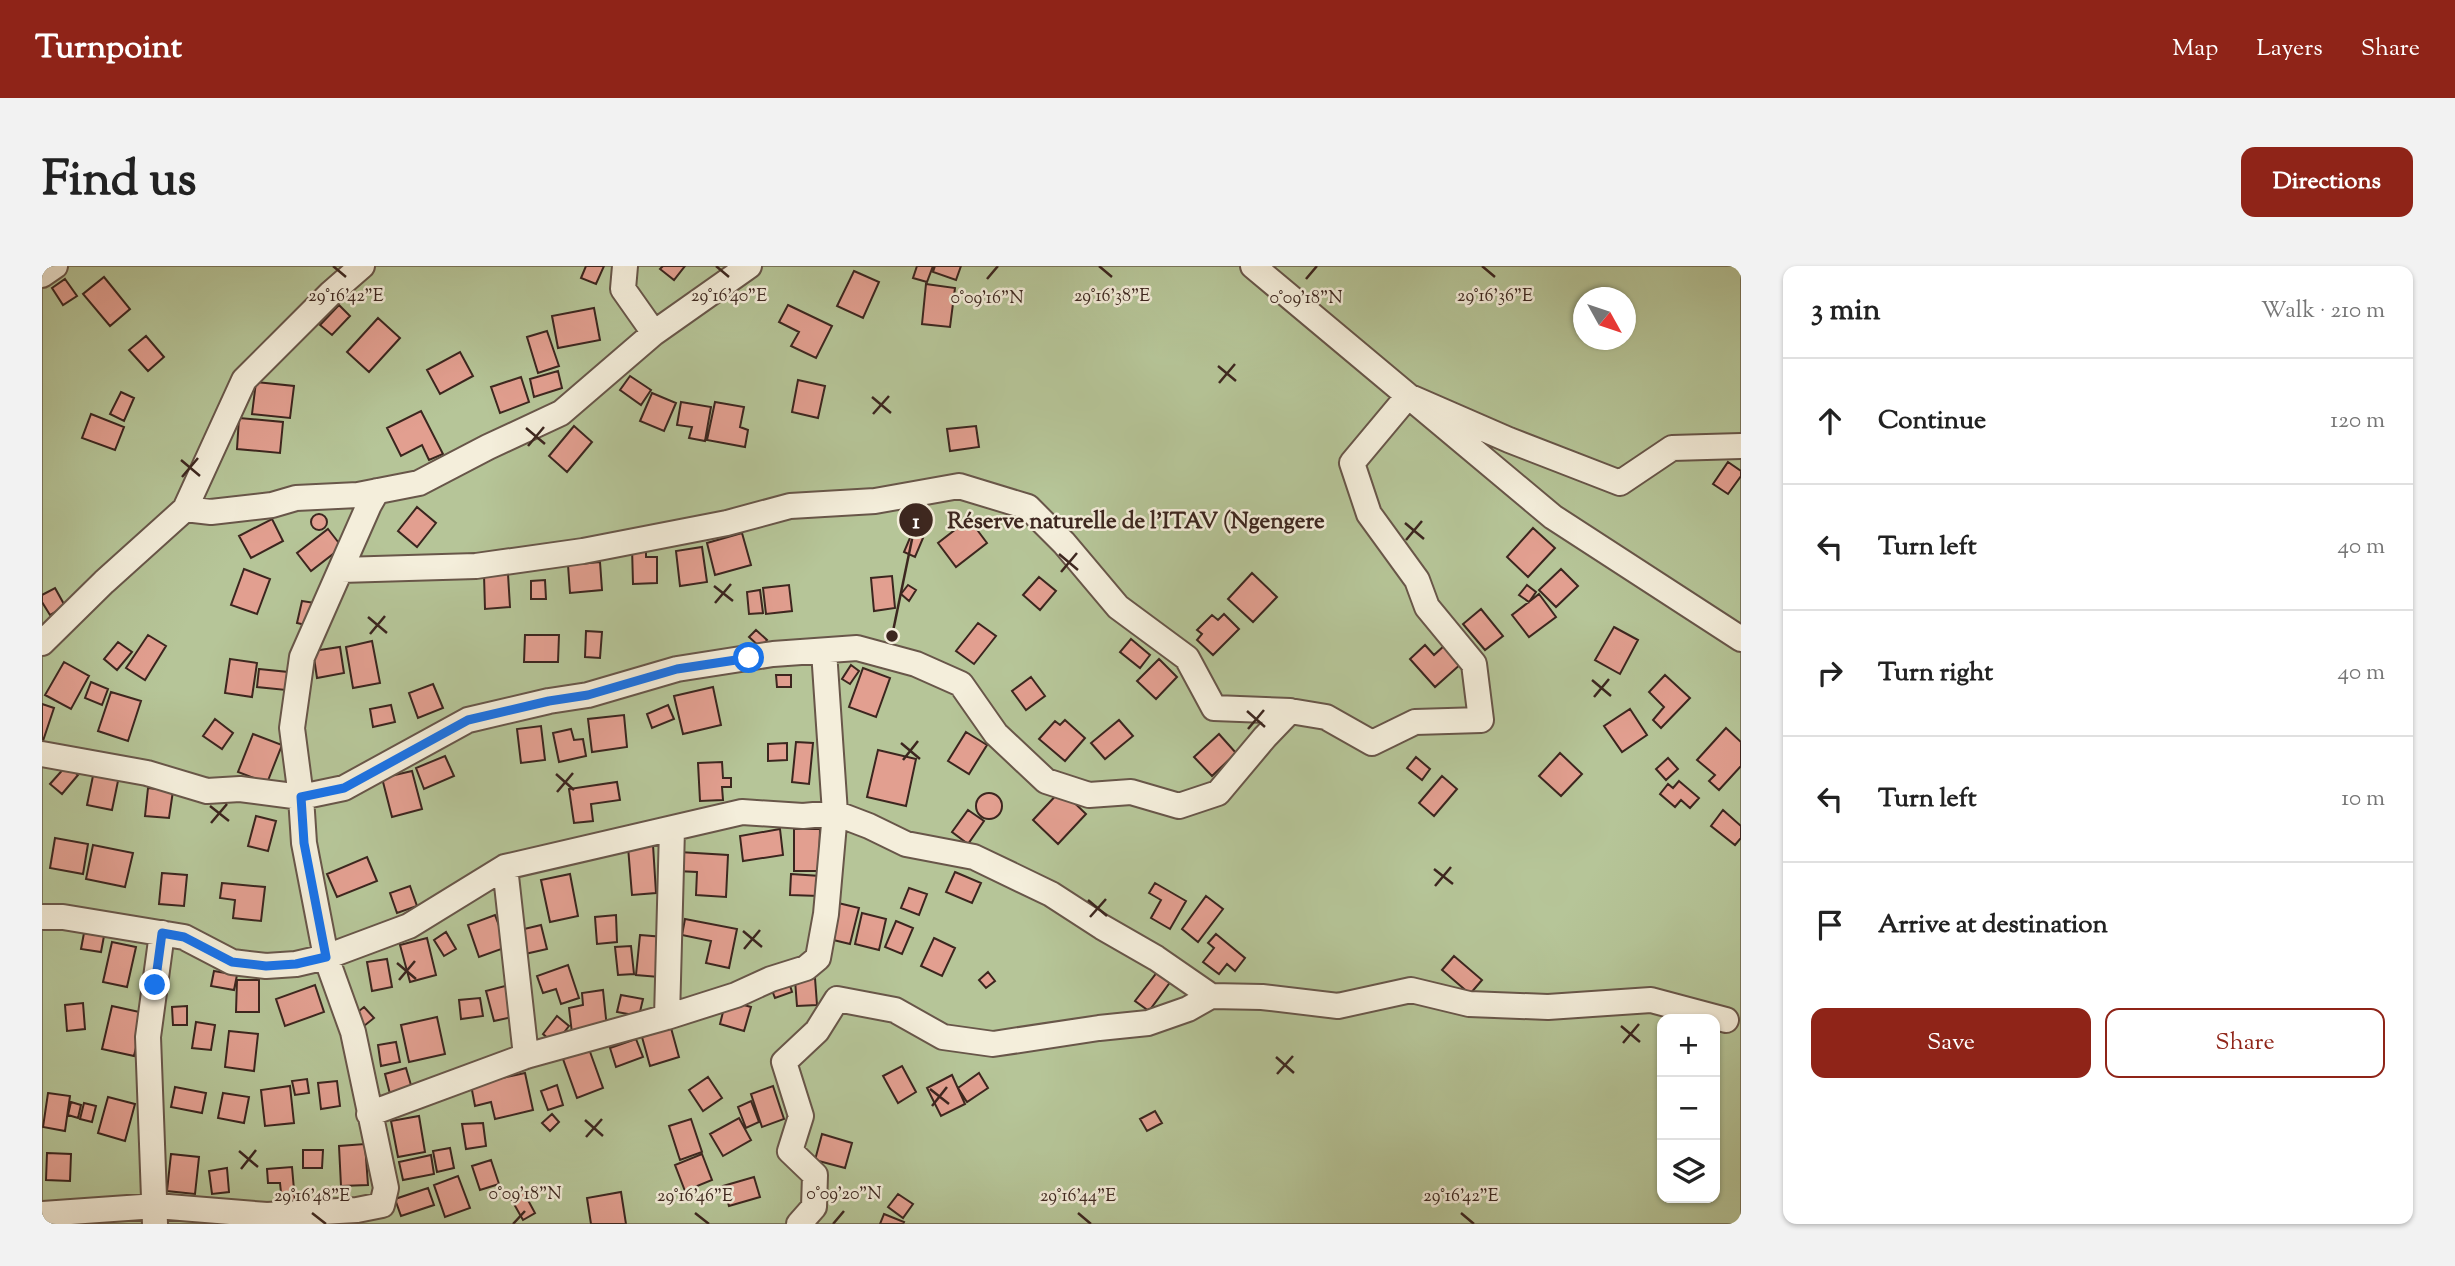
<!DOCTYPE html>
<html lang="en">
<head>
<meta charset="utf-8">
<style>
  body { margin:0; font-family:"Sorts Mill Goudy",serif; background:#f2f2f2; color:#222 }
  .controls { position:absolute; right:21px; bottom:21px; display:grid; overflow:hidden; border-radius:14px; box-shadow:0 2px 5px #0004 }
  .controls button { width:63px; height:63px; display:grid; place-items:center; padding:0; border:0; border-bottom:2px solid #e0e0e0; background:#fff; color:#222; font:35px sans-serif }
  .compass { position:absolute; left:1531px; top:21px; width:63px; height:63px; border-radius:50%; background:#fff; box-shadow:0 2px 5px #0004; rotate:130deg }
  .stop { position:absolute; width:21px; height:21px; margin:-16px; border:5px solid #1a73e8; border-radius:50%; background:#fff }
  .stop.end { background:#1a73e8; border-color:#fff; box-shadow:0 2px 7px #0008 }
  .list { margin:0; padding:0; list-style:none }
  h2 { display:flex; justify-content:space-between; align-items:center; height:91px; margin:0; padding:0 28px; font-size:30px }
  h2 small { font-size:23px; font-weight:400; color:#767676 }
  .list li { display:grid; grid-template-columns:46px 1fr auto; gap:21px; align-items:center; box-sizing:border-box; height:126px; padding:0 28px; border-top:2px solid #e0e0e0 }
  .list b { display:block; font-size:26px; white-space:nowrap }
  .list em { font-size:23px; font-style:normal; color:#767676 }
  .actions { display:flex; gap:14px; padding:21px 28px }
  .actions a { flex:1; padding:16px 0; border:2px solid #8f2418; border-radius:14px; text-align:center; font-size:24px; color:#8f2418 }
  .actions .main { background:#8f2418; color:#fff }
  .icon { flex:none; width:38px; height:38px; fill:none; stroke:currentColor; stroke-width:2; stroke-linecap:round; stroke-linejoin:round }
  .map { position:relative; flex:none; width:1699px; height:958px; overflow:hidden; border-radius:14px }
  header { display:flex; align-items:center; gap:42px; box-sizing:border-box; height:98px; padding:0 35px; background:#8f2418; color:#fff }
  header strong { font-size:33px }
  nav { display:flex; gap:38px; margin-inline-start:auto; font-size:24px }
  .intro { display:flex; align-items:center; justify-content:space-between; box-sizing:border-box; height:168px; padding:0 42px }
  h1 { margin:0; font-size:49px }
  .button { padding:18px 32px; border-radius:14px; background:#8f2418; color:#fff; font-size:24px; font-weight:700 }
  main { display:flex; gap:42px; padding:0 42px }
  aside { flex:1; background:#fff; border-radius:14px; box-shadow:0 2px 5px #0004 }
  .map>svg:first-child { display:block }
  .green { fill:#b6c598; stroke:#79765c; stroke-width:2; fill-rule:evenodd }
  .building { fill:#e29f90; stroke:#3c261f; stroke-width:2 }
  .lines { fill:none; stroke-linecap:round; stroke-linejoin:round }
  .minor-casing { stroke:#685649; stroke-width:28 }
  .minor { stroke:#f4eedb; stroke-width:24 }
  .route { stroke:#1a73e8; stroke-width:9 }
  .ticks { fill:none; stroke:#3c261f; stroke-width:2.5 }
  .ticks-label { font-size:18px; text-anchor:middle; fill:#3c261f; stroke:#f4eedb; stroke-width:5; stroke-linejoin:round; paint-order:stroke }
  .leader { fill:none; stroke:#3c261f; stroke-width:2.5 }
  .callout-dot { fill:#3c261f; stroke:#f4eedb; stroke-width:2.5 }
  .mark-label { font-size:21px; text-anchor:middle; font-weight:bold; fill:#fff }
  .callout-label { font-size:23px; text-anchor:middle; font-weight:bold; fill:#3c261f; stroke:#f4eedb; stroke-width:5; stroke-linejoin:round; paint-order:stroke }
</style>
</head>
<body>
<header>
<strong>Turnpoint</strong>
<nav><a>Map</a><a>Layers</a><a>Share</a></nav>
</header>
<div class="intro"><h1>Find us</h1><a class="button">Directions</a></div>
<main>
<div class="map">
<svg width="1699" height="958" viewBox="0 0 1699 958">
  <rect width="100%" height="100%" fill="#eee5c7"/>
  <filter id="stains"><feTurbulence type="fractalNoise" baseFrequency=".00286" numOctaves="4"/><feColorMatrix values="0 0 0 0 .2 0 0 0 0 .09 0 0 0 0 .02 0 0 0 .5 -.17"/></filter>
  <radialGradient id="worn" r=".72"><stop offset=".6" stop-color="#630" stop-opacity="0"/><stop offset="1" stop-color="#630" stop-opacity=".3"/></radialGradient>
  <path class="green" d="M0,0H1699V958H0ZM1542,32H1584V74H1542ZM1620,753H1673V932H1620Z"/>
  <path class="building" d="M544,0H562L554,18L539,12Z
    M621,0H643L632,14L618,3Z
    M875,0H891L885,16L871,12Z
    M893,0H919L914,14L891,6Z
    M812,5L837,16L821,52L795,40Z
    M62,11L88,43L68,60L41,28Z
    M23,13L35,30L21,39L10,22Z
    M884,18L913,22L908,61L880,58Z
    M297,39L308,50L290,69L278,59Z
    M746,39L790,60L774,92L749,80L757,66L737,56Z
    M552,42L558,74L516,82L510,50Z
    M336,52L358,72L327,106L305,86Z
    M505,65L517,100L496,107L485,71Z
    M104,70L122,91L106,105L87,84Z
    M418,86L431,110L398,128L385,104Z
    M516,105L520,122L492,131L488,113Z
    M588,110L609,124L599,139L578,124Z
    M479,111L487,136L458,147L449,121Z
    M756,114L783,120L776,152L750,146Z
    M214,116L252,120L248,152L210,148Z
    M79,126L92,132L82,155L68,148Z
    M610,127L634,137L622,165L598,155Z
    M639,136L669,141L663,175L647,172L650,161L635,159Z
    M673,136L702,141L698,161L706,164L703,181L665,174Z
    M379,145L401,188L387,194L380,179L359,190L345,162Z
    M49,148L82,161L73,184L40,172Z
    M197,152L241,156L238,187L195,183Z
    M532,160L550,176L525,206L507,190Z
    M934,160L937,181L908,185L905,163Z
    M1686,196L1699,205V210L1686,228L1671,218Z
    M375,241L394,257L375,281L356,265Z
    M269 256a8 8 0 1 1 16 0a8 8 0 1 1-16 0Z
    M230,253L241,275L209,292L197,270Z
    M927,253L945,277L914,301L896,277Z
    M1491,262L1513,282L1486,311L1465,291Z
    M286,263L300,281L269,305L255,287Z
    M700,267L709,299L673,309L665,277Z
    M870,267L881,272L873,291L862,286Z
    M604,280V291H615V317L591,318L590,281Z
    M660,281L665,316L638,320L634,285Z
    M558,296L560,324L528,327L526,299Z
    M202,303L228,313L215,348L189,339Z
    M1519,303L1536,320L1514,341L1497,324Z
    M1210,307L1235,331L1211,356L1186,333Z
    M466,308L468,341L443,343L442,309Z
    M850,310L853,342L832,345L829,312Z
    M997,311L1014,325L998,344L981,329Z
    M503,314L504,333H489V315Z
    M747,319L750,345L724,348L721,322Z
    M866,319L874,324L867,335L859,328Z
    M1485,319L1494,326L1487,336L1477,329Z
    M13,322L23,340L8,349L0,336V329Z
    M718,324L721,347L707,348L705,326Z
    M1497,328L1514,351L1487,371L1470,349Z
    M260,335L273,337L268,360L255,357Z
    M1439,343L1461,370L1443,384L1421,358Z
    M1182,348L1197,363L1171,389L1155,374L1160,368L1155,364L1170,349L1176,354Z
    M936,357L954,370L932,398L914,385Z
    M1572,361L1596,374L1578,408L1553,394Z
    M714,364L725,374L719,382L707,371Z
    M544,365L560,366L558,392L543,391Z
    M106,369L124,380L103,414L84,402Z
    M483,369H517L516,396H482Z
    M1089,373L1108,389L1098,402L1078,386Z
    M330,375L338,417L311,422L304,381Z
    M76,376L90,386L75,404L62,393Z
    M1383,379L1392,389L1403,379L1420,397L1393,421L1368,393Z
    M298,381L302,407L275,412L271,385Z
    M188,393L215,397L210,431L183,427Z
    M1117,393L1135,411L1114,433L1095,415Z
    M22,396L47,410L29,443L3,429Z
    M809,399L817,405L808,418L800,413Z
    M821,402L848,412L834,451L807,441Z
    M217,403L246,406L244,424L215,421Z
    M734,409H749V421H735Z
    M1623,409L1648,432L1619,462L1611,454L1622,441L1607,426Z
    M989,411L1003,430L984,444L970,425Z
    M49,416L66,423L60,439L43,432Z
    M391,418L401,442L376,452L367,427Z
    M671,421L679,459L641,468L632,430Z
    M69,426L99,435L86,475L56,465Z
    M0,438L12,442L0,478Z
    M349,439L353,456L331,461L328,443Z
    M626,439L632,453L610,462L605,448Z
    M1588,443L1605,469L1580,486L1562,460Z
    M582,449L585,481L550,486L546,453Z
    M173,453L191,467L180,483L161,470Z
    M1023,454L1043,472L1023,495L997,473L1013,455L1018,459Z
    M1077,454L1091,470L1063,493L1049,477Z
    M499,460L503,494L479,497L475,463Z
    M1684,462L1699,476V500L1677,524L1667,515L1673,509L1655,494Z
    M529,463L532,474L541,473L544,490L517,496L511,467Z
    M924,466L945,479L927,508L906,495Z
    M211,468L240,479L225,517L196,506Z
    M1177,468L1194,487L1170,510L1152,491Z
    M754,476L771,477L767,518L750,516Z
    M745,477V494L726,495V478Z
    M836,484L874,493L864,540L825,531Z
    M1518,487L1540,508L1519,530L1497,510Z
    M403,490L412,510L382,523L374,502Z
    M1374,491L1388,503L1380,514L1365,502Z
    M1626,492L1636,503L1624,514L1614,503Z
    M680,496L681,512H689V521H680L681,534L658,535L656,497Z
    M25,499L36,509L20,528L8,518Z
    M52,505L77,510L70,544L45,539Z
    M370,505L380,543L350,551L340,512Z
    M1400,510L1415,523L1392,550L1377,537Z
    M1637,515L1657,532L1648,542L1639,534L1633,541L1618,528L1626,518L1631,522Z
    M575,516L578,534L549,538L551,555L532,557L527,523Z
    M106,522L131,525L127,552L103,550Z
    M1019,524L1044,548L1016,578L991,554Z
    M934 540a13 13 0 1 1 26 0a13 13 0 1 1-26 0Z
    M926,544L942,555L926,578L910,566Z
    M1681,544L1699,560V572L1693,579L1669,560Z
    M214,550L234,555L226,585L206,580Z
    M738,563L741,589L701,595L698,570Z
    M752,563H778L777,605H752Z
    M13,572L46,578L41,608L8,602Z
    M51,579L91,587L83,621L44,613Z
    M611,579L614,627L590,629L586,581Z
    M637,586L686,589L684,631L654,629L655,606L635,605Z
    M325,591L335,615L295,631L285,608Z
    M913,606L939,617L930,637L904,626Z
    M120,607L145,609L142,640L117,638Z
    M528,608L536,650L508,656L499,614Z
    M749,608L778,610L777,630L748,629Z
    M180,617L223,621L219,655L191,652L193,634L178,632Z
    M1113,617L1144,635L1128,663L1109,652L1119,634L1107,627Z
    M368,620L375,640L355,647L348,627Z
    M867,622L885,628L877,649L859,642Z
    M1164,630L1181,643L1156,676L1140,663Z
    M792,636L817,642L808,678L783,672Z
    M820,647L844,653L837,684L813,678Z
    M453,649L465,681L437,691L426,659Z
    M574,649L575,676L555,678L553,651Z
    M643,653L695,663L687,702L664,697L669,675L640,669Z
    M854,655L871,662L860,688L843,681Z
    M499,659L505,683L483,688L478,664Z
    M404,666L414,683L402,690L392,674Z
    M42,667L62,670L59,686L39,683Z
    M1174,668L1203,692L1193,705L1185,698L1177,708L1161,696L1172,682L1166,677Z
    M598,669L622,671L617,711L594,709Z
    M385,672L394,709L368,716L358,679Z
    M892,672L913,682L900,710L879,700Z
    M70,676L94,681L85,721L61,716Z
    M589,680L592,708L576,709L573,681Z
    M1412,690L1440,714L1428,728L1400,704Z
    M345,693L350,721L330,725L325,696Z
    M526,699L537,732L519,738L514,723L501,727L495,710Z
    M172,705L195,709L192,724L169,720Z
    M1116,705L1129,715L1107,745L1093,735Z
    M946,706L953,715L944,722L937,714Z
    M773,712L775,739L755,740L753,714Z
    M746,713L750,726L733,732L728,719Z
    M195,714H217V746H194Z
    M471,718L479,749L452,755L444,725Z
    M273,719L282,746L243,760L234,733Z
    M561,724L565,762L530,767L527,742L541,739L540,727Z
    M579,729L601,733L597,750L575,746Z
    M438,732L441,750L419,753L417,734Z
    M684,734L709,741L702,765L678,758Z
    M41,737L43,763L25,765L23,739Z
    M70,740L102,747L92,790L60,783Z
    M145,740V759H131L130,741Z
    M322,741L332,752L322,760L312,749Z
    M515,750L527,760L513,778L501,768Z
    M395,751L403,788L367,796L359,759Z
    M154,756L173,759L169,784L150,782Z
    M629,762L637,791L608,800L600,771Z
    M187,765L216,768L212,805L183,801Z
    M594,773L601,791L574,801L568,782Z
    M354,776L358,796L339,800L336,779Z
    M547,783L561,822L535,832L521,793Z
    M860,800L874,826L856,837L841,810Z
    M364,802L371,826L349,832L343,808Z
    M483,807L491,844L453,853L449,836L433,840L429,819Z
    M937,807L946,822L925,836L916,822Z
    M910,809L923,838L899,850L885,822Z
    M666,811L680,832L661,845L647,824Z
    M265,813L267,827L253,829L250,815Z
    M295,815L298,840L279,843L276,817Z
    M515,819L521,839L506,844L499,825Z
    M248,820L252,857L223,860L219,824Z
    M731,820L742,853L720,861L709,828Z
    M133,821L164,827L160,847L129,841Z
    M6,827L28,830L23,865L1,861Z
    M181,827L207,831L202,857L176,852Z
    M66,831L93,838L83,875L56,867Z
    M709,835L717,856L704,862L696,841Z
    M29,836L39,839L36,852L26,849Z
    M42,837L54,840L50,856L38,853Z
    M1113,845L1120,857L1105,865L1098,853Z
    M510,848L517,856L508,865L500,857Z
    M377,850L383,886L356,891L349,855Z
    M697,852L709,874L681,890L668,868Z
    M649,853L660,886L638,894L627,860Z
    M441,857L444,880L424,883L420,858Z
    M780,868L810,877L803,902L773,894Z
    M323,878L326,919L299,920L297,880Z
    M408,882L412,902L395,906L391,885Z
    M261,884H281L280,902H261Z
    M5,887L29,888L28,915L4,914Z
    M129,888L157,891L153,928L125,925Z
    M660,888L670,914L643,925L633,899Z
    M389,889L392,908L361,914L357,896Z
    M449,894L457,918L438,924L430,900Z
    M250,901L253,935L240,936L238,917H226L225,903Z
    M185,902L187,926L170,928L167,905Z
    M416,910L428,942L403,951L392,919Z
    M712,911L718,931L687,940L681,920Z
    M386,922L392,939L359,950L353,933Z
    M480,923L493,947L481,954L468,931Z
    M579,926L584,958H549L545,932Z
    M856,928L871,938L861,952L846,941Z
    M842,948L862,956L861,958H838Z"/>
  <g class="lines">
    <g class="minor-casing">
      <path id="minor" d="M1211,0L1511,251L1699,373
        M0,9L13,0
        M612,67L707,0
        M143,243L202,114L289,27L320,0
        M299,304L434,300L541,285L685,257L748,240L833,235L917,220L986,241L1022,277L1076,341L1145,392L1172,442L1248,445
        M0,377L62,316L143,243L169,246L230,239L254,232L316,229L377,217L446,181L519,147L612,67L581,23L583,0
        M0,488L105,507L165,525L198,523L259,531L302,522L426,454L507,435L546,429L635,403L731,388L815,382L874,398L919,418L954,468L1004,515L1047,529L1089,526L1137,540L1176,527L1223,471L1248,445L1284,451L1330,477L1373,456L1439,454L1432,398L1385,341L1375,314L1327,248L1310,197L1366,130L1467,174L1578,217L1630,182L1699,180
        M463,601L484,790
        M0,651H21L142,671L190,696L224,700L254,698L284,691L367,660L463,601L700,546L761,550L793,547L827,560L864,578L932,591L1009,628L1060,661L1114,692L1169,730L1220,731L1296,740L1369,724L1427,738L1506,741L1609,734L1684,754
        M625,751L630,563
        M327,848L484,790L625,751L694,729L729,713L764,702L776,692L784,648L793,547L782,385
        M0,948L114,940L225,949L315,944L340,939L344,922L311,766L284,691L262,577L259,531L250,462L260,391L327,239L335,225
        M113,958L106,771L120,667
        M757,958L772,941L773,909L748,885L759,850L742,796L775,765L795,733L853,744L901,771L951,778L1057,762L1106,757L1146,743L1169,730"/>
    </g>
    <use href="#minor" class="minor"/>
  </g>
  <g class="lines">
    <path class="route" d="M113,719L120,667L142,671L190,696L224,700L254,698L284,691L262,577L259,531L302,522L426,454L507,435L546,429L635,403L707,392"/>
  </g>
  <path class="ticks" d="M291,0L304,11M674,0L687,11M1057,0L1070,11M1440,0L1453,11M945,13L956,0M1264,13L1275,0M1176,100L1194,115M1177,117L1193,98M830,131L849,147M831,148L847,130M484,162L503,178M486,180L502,161M139,194L158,210M140,211L156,192M1363,257L1382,273M1364,274L1380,255M1017,288L1036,304M1019,306L1035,287M672,320L691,335M673,337L689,318M326,351L345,367M328,368L343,350M1550,414L1569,430M1552,431L1567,413M1205,445L1223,461M1206,463L1222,444M859,477L878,493M861,494L876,475M514,508L532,524M515,526L531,507M168,540L187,555M169,557L185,538M1392,603L1411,618M1393,620L1409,601M1046,634L1065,650M1048,651L1064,633M701,665L720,681M702,683L718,664M355,697L374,713M357,714L373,695M1579,760L1598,776M1581,777L1597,758M1234,791L1252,807M1235,808L1251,790M888,823L907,838M890,840L905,821M543,854L561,870M544,871L560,853M197,885L216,901M199,903L214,884M270,947L284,958M653,947L667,958M1036,947L1049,958M1419,947L1432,958M471,958L483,945M791,958L802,945"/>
  <g class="ticks-label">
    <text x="304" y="35">29°16'42"E</text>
    <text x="687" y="35">29°16'40"E</text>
    <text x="1070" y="35">29°16'38"E</text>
    <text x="1453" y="35">29°16'36"E</text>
    <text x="945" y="37">0°09'16"N</text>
    <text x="1264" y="37">0°09'18"N</text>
    <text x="483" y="933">0°09'18"N</text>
    <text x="802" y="933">0°09'20"N</text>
    <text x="270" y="935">29°16'48"E</text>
    <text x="653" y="935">29°16'46"E</text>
    <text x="1036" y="935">29°16'44"E</text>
    <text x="1419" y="935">29°16'42"E</text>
  </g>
  <path class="leader" d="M850 370L874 254"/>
  <g class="callout-dot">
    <circle cx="850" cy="370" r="7"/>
    <circle cx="874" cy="254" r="18"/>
  </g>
  <g class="mark-label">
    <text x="874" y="262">1</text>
  </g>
  <g class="callout-label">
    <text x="1094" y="262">Réserve naturelle de l'ITAV (Ngengere</text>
  </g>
  <rect width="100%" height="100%" filter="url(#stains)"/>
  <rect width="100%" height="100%" fill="url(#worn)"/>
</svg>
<div class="controls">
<button>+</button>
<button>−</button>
<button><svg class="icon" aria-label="layers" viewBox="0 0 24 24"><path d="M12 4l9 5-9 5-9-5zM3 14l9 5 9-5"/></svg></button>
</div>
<svg class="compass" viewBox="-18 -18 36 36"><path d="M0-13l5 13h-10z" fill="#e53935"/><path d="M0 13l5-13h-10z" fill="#767676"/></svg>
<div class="stop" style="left:707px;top:392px"></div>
<div class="stop end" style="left:113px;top:719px"></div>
</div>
<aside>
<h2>3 min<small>Walk · 210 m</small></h2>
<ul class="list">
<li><svg class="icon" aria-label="ahead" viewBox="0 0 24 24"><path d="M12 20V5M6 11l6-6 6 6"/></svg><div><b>Continue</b></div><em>120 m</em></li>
<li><svg class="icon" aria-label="left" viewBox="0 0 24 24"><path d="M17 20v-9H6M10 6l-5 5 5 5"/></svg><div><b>Turn left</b></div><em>40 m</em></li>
<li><svg class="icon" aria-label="right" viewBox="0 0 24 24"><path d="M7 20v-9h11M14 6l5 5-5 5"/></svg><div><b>Turn right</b></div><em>40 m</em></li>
<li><svg class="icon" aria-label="left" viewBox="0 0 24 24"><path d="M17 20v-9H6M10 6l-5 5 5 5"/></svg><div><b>Turn left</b></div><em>10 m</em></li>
<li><svg class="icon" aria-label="arrive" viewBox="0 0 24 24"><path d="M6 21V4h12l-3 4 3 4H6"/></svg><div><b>Arrive at destination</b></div></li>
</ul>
<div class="actions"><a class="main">Save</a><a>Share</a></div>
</aside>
</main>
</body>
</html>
